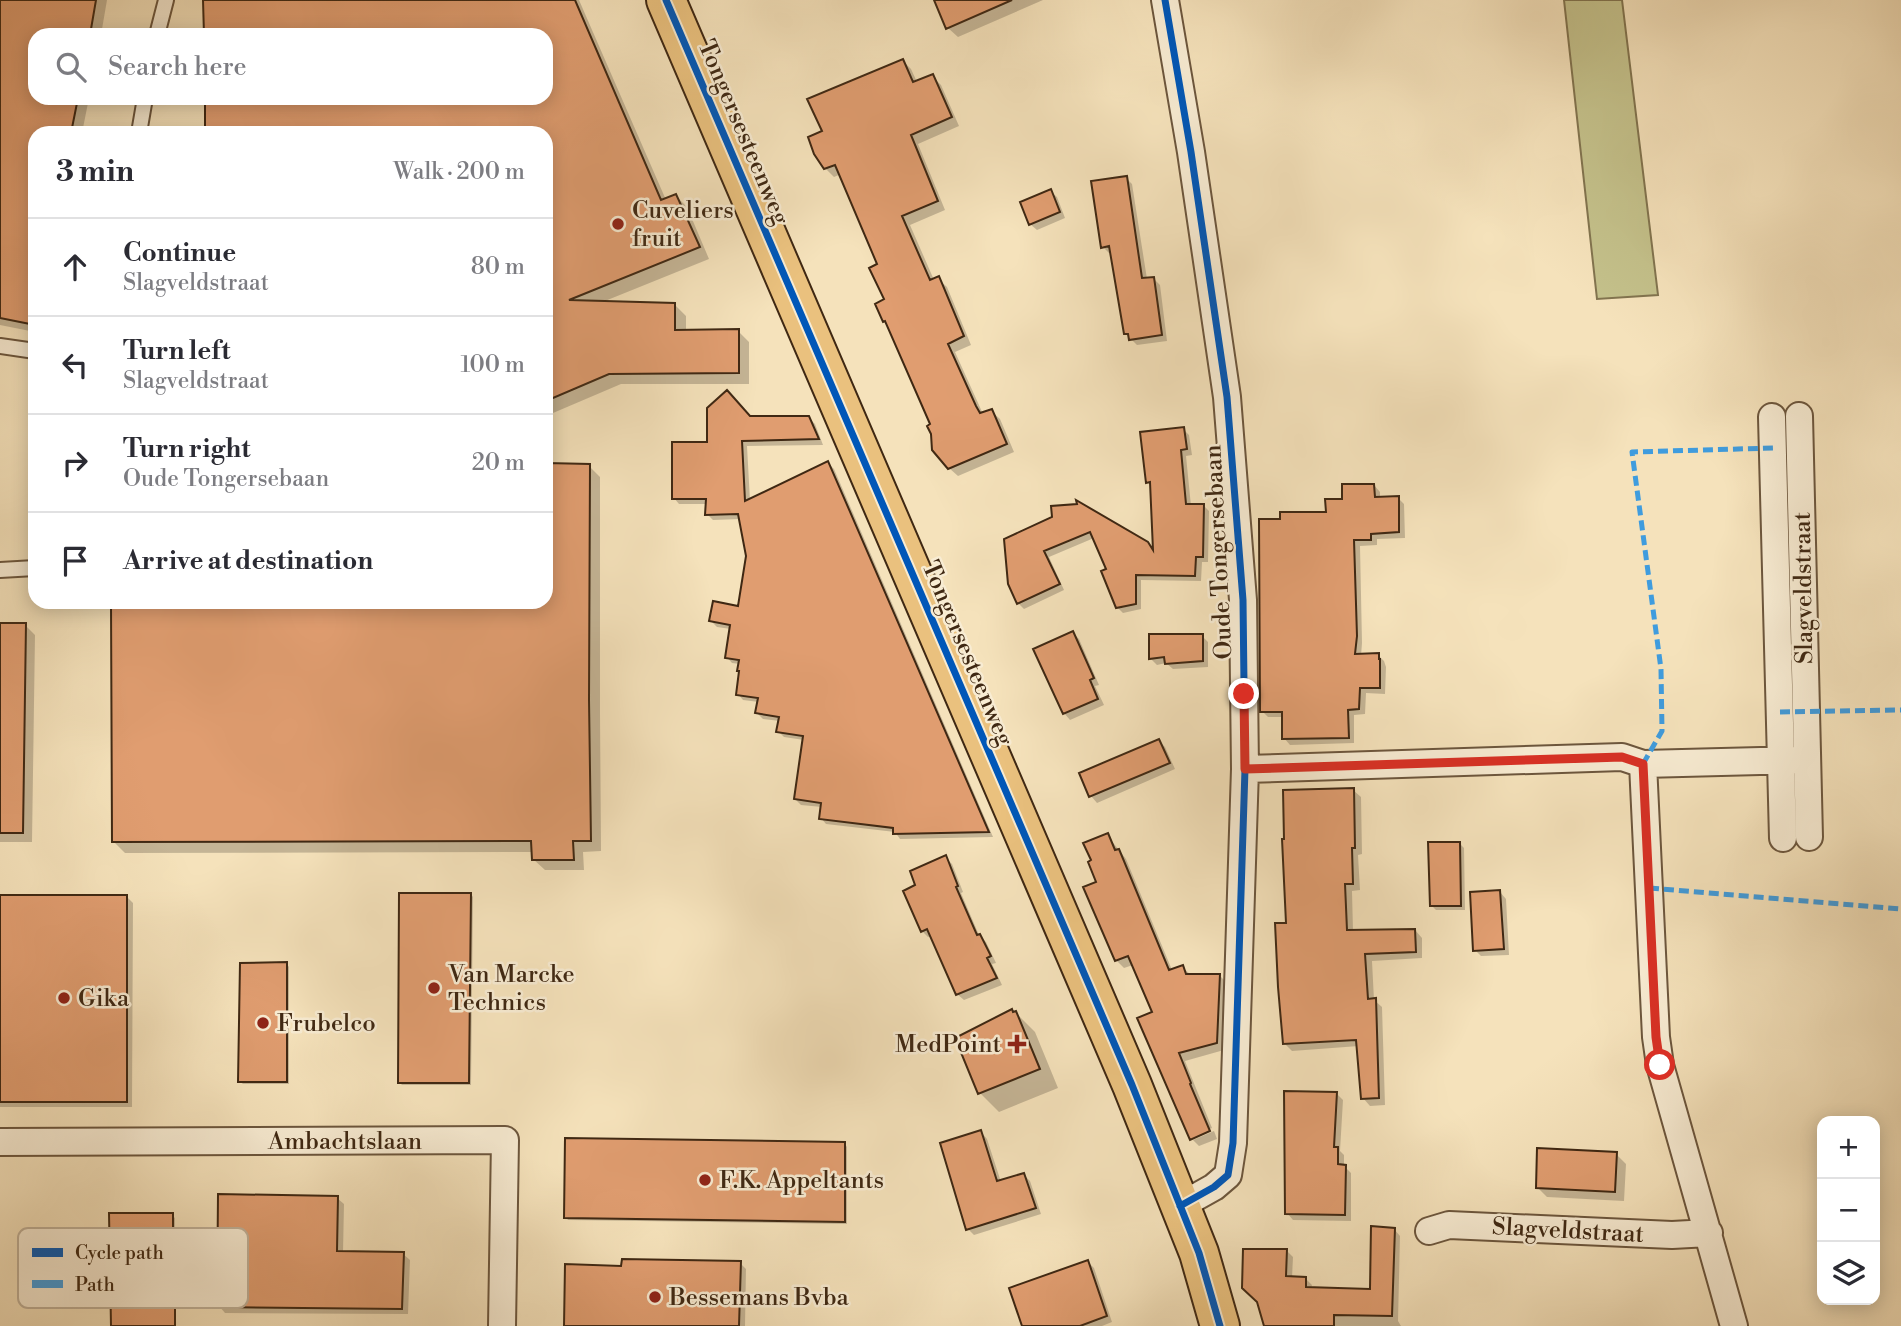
<!DOCTYPE html>
<html lang="en">
<head>
<meta charset="utf-8">
<style>
  body { margin:0; font-family:"Libre Bodoni",serif; background:#f7f7f7; color:#2b2b33 }
  .controls { position:absolute; right:21px; bottom:21px; display:grid; overflow:hidden; border-radius:14px; box-shadow:0 4px 18px #0003 }
  .controls button { width:63px; height:63px; display:grid; place-items:center; padding:0; border:0; border-bottom:2px solid #e1e1e2; background:#fff; color:#2b2b33; font:35px sans-serif }
  .stop { position:absolute; width:21px; height:21px; margin:-16px; border:5px solid #d93025; border-radius:50%; background:#fff }
  .stop.end { background:#d93025; border-color:#fff; box-shadow:0 2px 7px #0008 }
  .list { margin:0; padding:0; list-style:none }
  h2 { display:flex; justify-content:space-between; align-items:center; height:91px; margin:0; padding:0 28px; font-size:30px }
  h2 small { font-size:23px; font-weight:400; color:#7c7c81 }
  .list li { display:grid; grid-template-columns:46px 1fr auto; gap:21px; align-items:center; box-sizing:border-box; height:98px; padding:0 28px; border-top:2px solid #e1e1e2 }
  .list b { display:block; font-size:26px; white-space:nowrap }
  .list p { margin:0; font-size:23px; white-space:nowrap; color:#7c7c81 }
  .list em { font-size:23px; font-style:normal; color:#7c7c81 }
  .icon { flex:none; width:38px; height:38px; fill:none; stroke:currentColor; stroke-width:2; stroke-linecap:round; stroke-linejoin:round }
  .map { position:relative; flex:none; width:1901px; height:1326px; overflow:hidden }
  .search { position:absolute; background:#fff; box-shadow:0 4px 18px #0003; left:28px; top:28px; width:525px; height:77px; display:flex; align-items:center; gap:18px; box-sizing:border-box; padding:0 24px; border-radius:21px; color:#7c7c81; font-size:26px }
  .panel { position:absolute; background:#fff; box-shadow:0 4px 18px #0003; left:28px; top:126px; width:525px; height:483px; border-radius:21px }
  .map>svg:first-child { display:block }
  .green { fill:#c4c18b; stroke:#82744f; stroke-width:2 }
  .shadow { fill:#0003 }
  .building { fill:#e09d70; stroke:#3f2813; stroke-width:2 }
  .lines { fill:none; stroke-linecap:round; stroke-linejoin:round }
  .service-casing { stroke:#6c563d; stroke-width:18 }
  .minor-casing { stroke:#6c563d; stroke-width:30 }
  .primary-casing { stroke:#3f2813; stroke-width:42 }
  .service { stroke:#f8ecd3; stroke-width:14 }
  .minor { stroke:#f8ecd3; stroke-width:26 }
  .primary { stroke:#eac17e; stroke-width:38 }
  .quiet { stroke:#3f9cde; stroke-width:5; stroke-dasharray:10 5; stroke-linecap:butt }
  .cycleway-casing { stroke:#f8ecd3; stroke-width:11 }
  .cycleway { stroke:#0057b8; stroke-width:7 }
  .route { stroke:#d93025; stroke-width:9 }
  .poi-dot { fill:#8f2418; stroke:#f8ecd3; stroke-width:2.5 }
  .labels { text-anchor:middle; stroke-width:5; stroke-linejoin:round; paint-order:stroke }
  .street-label { font-size:24px; fill:#3f2813; stroke:#f8ecd3 }
  .poi-label { font-size:24px; fill:#3f2813; stroke:#f8ecd3; text-anchor:start }
  .key { fill:#f8ecd3; stroke:#c0b199; stroke-width:2 }
  .key-label { font-size:19px; fill:#3f2813 }
</style>
</head>
<body>
<div class="map">
<svg width="1901" height="1326" viewBox="0 0 1901 1326">
  <rect width="100%" height="100%" fill="#f5e2bb"/>
  <filter id="stains"><feTurbulence type="fractalNoise" baseFrequency=".00286" numOctaves="4"/><feColorMatrix values="0 0 0 0 .2 0 0 0 0 .09 0 0 0 0 .02 0 0 0 .5 -.17"/></filter>
  <radialGradient id="worn" r=".72"><stop offset=".6" stop-color="#630" stop-opacity="0"/><stop offset="1" stop-color="#630" stop-opacity=".3"/></radialGradient>
  <path class="green" d="M1564,0H1622L1658,295L1597,299Z"/>
  <path class="shadow" d="M0,0H107L101,35H35V98H89L82,133H35V332L0,325Z
    M205,0H579L666,200L676,196L687,207L709,259L600,303L675,305L686,316V331H738L749,342V384H621L546,416V133H207L206,98H546V35H206Z
    M936,0H1043L958,37L948,28Z
    M903,61L911,69L917,82L932,76L941,85L959,126L918,144L945,210L910,225L934,280L938,279L947,287L971,345L955,352L983,414L991,411L1000,419L1014,452L958,476L949,468L932,434V425L886,300L879,265L841,174L834,177L825,168L824,132Z
    M1126,178L1132,184L1147,279L1153,278L1160,285L1167,341L1137,345L1125,333L1112,253H1109L1103,247Z
    M1050,191L1057,197L1065,218L1037,230L1030,224Z
    M750,418H809L815,424L823,445L747,446L750,501L828,463L834,469L993,837L900,839L895,832L826,824L821,818L822,807L801,805L795,799L804,740L784,737L778,731L780,721L763,719L757,713L759,702L743,700L738,694L740,664L732,663L727,657L731,629L717,627L711,621L740,608L747,556L740,519L713,520L707,514V504H679L674,498L709,444Z
    M1183,429L1189,435L1192,455L1186,456L1191,506H1204L1209,511L1208,562H1202L1201,581L1141,580V609L1123,613L1117,607L1108,570L1094,538L1049,557L1064,590L1024,609L1018,603L1054,518L1147,544L1155,552L1152,486L1147,481Z
    M589,466L600,477V712L601,851L583,852L584,870H545L533,859V852L125,853L114,842L113,602H546V486Z
    M1374,485L1380,492V498H1398L1404,504L1405,538L1377,539V545L1360,546L1362,643L1361,656L1378,655L1384,661L1386,667L1385,694L1366,693L1365,714L1354,715V743L1290,745L1284,738V717H1268L1262,711L1281,521L1328,514L1343,500Z
    M0,625H25L35,635L32,842H0Z
    M1073,633L1079,639L1099,685L1095,686L1104,705L1070,720L1064,713Z
    M1202,636L1208,642V667L1173,669L1166,663L1157,665L1150,658Z
    M1159,741L1165,747L1175,769L1097,803L1091,796L1081,774Z
    M1353,790L1361,797L1362,854L1358,855L1360,890L1352,891L1353,931L1415,930L1422,938V958L1372,961L1374,1000L1382,1007L1385,1105L1370,1106L1363,1098L1359,1046L1292,1051L1284,1043L1288,924Z
    M1107,835L1126,859L1172,970L1182,967L1191,975H1219L1227,983L1224,1050L1185,1061L1212,1128L1192,1137V1140L1154,1013L1133,965L1124,968L1116,960L1098,883Z
    M1460,844L1464,848L1465,910H1436L1431,905Z
    M945,857L952,864L963,892L961,893L979,935L986,942L996,963L992,964L1002,985L964,1000L957,994L932,936L928,937L922,931L918,886Z
    M1500,892L1506,899L1509,955L1481,956L1475,950Z
    M471,894L473,897L471,1085H402L399,1082Z
    M0,897H127L133,903L132,1107H0Z
    M287,964L289,967V1084H243L240,1082Z
    M1014,1013H1016L1035,1032L1058,1088L999,1112L980,1093Z
    M1337,1094L1343,1100L1340,1151L1344,1155V1166L1351,1173V1221L1293,1220L1287,1213Z
    M1214,1131L1217,1139L1199,1146L1193,1140Z
    M981,1132L987,1139L1001,1182L1024,1175L1030,1181L1041,1214L974,1235L968,1229Z
    M845,1144L847,1147V1224L568,1220L566,1217Z
    M1616,1154L1626,1164L1624,1201L1547,1197L1537,1187Z
    M337,1198L344,1204L343,1253L403,1254L410,1260L408,1314L225,1313L219,1306Z
    M172,1215L175,1218V1240L177,1242V1308H150V1326H113Z
    M1394,1229L1400,1236L1398,1321L1401,1326H1265L1287,1251L1293,1257L1292,1278H1305L1312,1285L1311,1289L1372,1291Z
    M1088,1262L1094,1268L1112,1322L1102,1326H1024Z
    M740,1263L746,1269L745,1326H565L623,1267Z"/>
  <path class="building" d="M0,0H96L90,35H35V98H78L71,133H35V325L0,318Z
    M203,0H575L661,200L676,194L700,247L569,300L675,303V330L739,329V373L609,374L546,401V133H205V98H546V35H204Z
    M934,0H1012L946,29Z
    M903,59L913,82L933,74L952,117L911,135L938,201L902,216L930,280L939,276L964,336L948,344L976,406L980,413L992,409L1007,444L948,469L932,450L931,434L927,426L930,424L885,321L883,322L875,304L884,299L869,268L877,264L835,165L824,169L814,154L808,137L822,131L807,99Z
    M1127,176L1142,278L1154,277L1162,335L1129,340L1128,334H1124L1109,246L1101,248L1091,181Z
    M1051,189L1060,212L1029,225L1020,202Z
    M727,390L750,416H809L819,439L742,441L745,501L828,461L989,832L893,834V828L819,819L821,803L794,799L803,736L776,732L779,717L755,713L758,698L736,695L739,671H737L739,660L725,658L730,625L709,621L713,601L738,606L746,556L738,514L705,515L706,499H672V442H707V408Z
    M1184,427L1187,449L1181,450L1186,504H1204L1203,557H1196L1195,576L1136,575V604L1116,608L1101,571L1106,569L1090,532L1044,551L1060,584L1017,604L1008,584L1004,539L1052,517L1051,506L1077,504L1076,500L1148,542L1153,550L1150,482L1146,483L1140,432Z
    M546,463L590,464L589,700L591,841H573L574,860H532L531,841L112,842L111,602H546Z
    M1342,484H1374L1375,497L1399,496V532L1371,534V540H1354L1357,636L1355,654L1379,653V659H1380V688H1360L1359,709L1348,710L1349,738L1282,739V712H1260L1259,519H1280V512H1326L1325,499H1342Z
    M0,623H26L23,833H0Z
    M1073,631L1094,678L1090,680L1098,699L1063,714L1033,649Z
    M1149,634H1203V661L1165,664L1164,657L1149,659Z
    M1159,739L1170,763L1089,797L1079,773Z
    M1354,788L1355,848H1352L1353,884H1345L1347,930L1415,929L1416,952L1365,954L1368,999L1376,998L1379,1098L1361,1099L1356,1040L1283,1044L1278,987L1275,923H1286L1282,839H1284L1283,790Z
    M1108,833L1115,850L1119,849L1169,970L1183,965L1186,974H1220L1217,1043L1179,1053L1191,1083L1190,1084L1210,1131L1190,1140L1137,1018L1152,1012L1128,956L1115,961L1083,887L1096,882L1088,862L1091,860L1083,843Z
    M1428,842H1460L1461,906H1430Z
    M946,855L958,886L956,887L977,935L980,934L991,956L987,958L997,978L956,995L927,929L921,932L903,891L915,885L910,871Z
    M1500,890L1504,949L1473,951L1470,892Z
    M399,893H471L469,1083H398Z
    M0,895H127V1102H0Z
    M287,962V1082H238L240,963Z
    M1012,1009L1013,1012L1016,1011L1040,1069L978,1094L955,1038Z
    M1284,1091L1337,1092L1334,1147H1338V1164L1346,1165L1345,1215L1285,1214Z
    M981,1130L997,1181L1024,1173L1036,1208L966,1230L940,1143Z
    M565,1138L845,1142V1222L564,1218Z
    M1537,1148L1617,1152L1615,1192L1536,1188Z
    M218,1194L338,1196L337,1251L404,1252L402,1309L217,1307Z
    M109,1213H173V1238H175V1326H111Z
    M1371,1226L1395,1228L1392,1316L1334,1315V1326H1264L1257,1302L1242,1288L1243,1249H1287L1286,1276L1306,1277V1287L1370,1289Z
    M622,1259L741,1261L739,1326H564L565,1264L621,1266Z
    M1088,1260L1107,1316L1080,1326H1022L1009,1288Z"/>
  <g class="lines">
    <g class="service-casing">
      <path id="service" d="M157,35L166,0
        M139,133L145,98
        M0,346L35,351
        M0,570L35,568"/>
    </g>
    <g class="minor-casing">
      <path id="minor" d="M1165,0L1191,152L1227,397L1243,600L1245,769L1233,1143L1228,1175L1214,1187L1180,1206
        M1799,416L1809,837
        M1772,417L1783,838
        M1643,764L1799,760
        M1245,769L1622,757L1643,764L1656,1037L1660,1065L1734,1326
        M0,1142L505,1140L502,1326
        M1429,1231L1449,1225L1672,1235L1709,1233"/>
    </g>
    <g class="primary-casing">
      <path id="primary" d="M666,0L1132,1085L1199,1253L1220,1326"/>
    </g>
    <use href="#service" class="service"/>
    <use href="#minor" class="minor"/>
    <use href="#primary" class="primary"/>
    <path class="quiet" d="M1780,712L1901,710
      M1643,764L1662,731L1661,669L1632,452L1773,448
      M1649,888L1901,909"/>
    <g class="cycleway-casing">
      <path id="cycleway" d="M666,0L1132,1085L1199,1253L1220,1326
        M1165,0L1191,152L1227,397L1243,600L1245,769L1233,1143L1228,1175L1214,1187L1180,1206"/>
    </g>
    <use href="#cycleway" class="cycleway"/>
  </g>
  <g class="lines">
    <path class="route" d="M1244,694L1245,769L1622,757L1643,764L1656,1037L1660,1065"/>
  </g>
  <g class="poi-dot">
    <circle cx="618" cy="224" r="7"/>
    <circle cx="434" cy="988" r="7"/>
    <circle cx="64" cy="998" r="7"/>
    <circle cx="263" cy="1023" r="7"/>
    <path d="M1013.5 1033.5h7v7h7v7h-7v7h-7v-7h-7v-7h7z"/>
    <circle cx="705" cy="1180" r="7"/>
    <circle cx="655" cy="1297" r="7"/>
  </g>
  <g class="labels">
    <g class="street-label">
      <text transform="translate(744 132) rotate(67)" y="8">Tongersesteenweg</text>
      <text transform="translate(1218 552) rotate(-93)" y="8">Oude Tongersebaan</text>
      <text transform="translate(1803 588) rotate(-91)" y="8">Slagveldstraat</text>
      <text transform="translate(968 653) rotate(67)" y="8">Tongersesteenweg</text>
      <text x="345" y="1149">Ambachtslaan</text>
      <text transform="translate(1568 1230) rotate(3)" y="8">Slagveldstraat</text>
    </g>
    <g class="poi-label">
      <text x="632" y="218">Cuveliers<tspan x="632" dy="28">fruit</tspan></text>
      <text x="448" y="982">Van Marcke<tspan x="448" dy="28">Technics</tspan></text>
      <text x="78" y="1006">Gika</text>
      <text x="277" y="1031">Frubelco</text>
      <text x="1001" y="1052" text-anchor="end">MedPoint</text>
      <text x="719" y="1188">F.K. Appeltants</text>
      <text x="669" y="1305">Bessemans Bvba</text>
    </g>
  </g>
  <rect x="18" y="1228" width="230" height="80" rx="10" class="key"/>
  <rect x="32" y="1248" width="31" height="9" fill="#0057b8"/>
  <rect x="32" y="1280" width="31" height="8" fill="#3f9cde"/>
  <g class="key-label">
    <text x="75" y="1259">Cycle path</text>
    <text x="75" y="1291">Path</text>
  </g>
  <rect width="100%" height="100%" filter="url(#stains)"/>
  <rect width="100%" height="100%" fill="url(#worn)"/>
</svg>
<div class="controls">
<button>+</button>
<button>−</button>
<button><svg class="icon" aria-label="layers" viewBox="0 0 24 24"><path d="M12 4l9 5-9 5-9-5zM3 14l9 5 9-5"/></svg></button>
</div>
<div class="stop" style="left:1660px;top:1065px"></div>
<div class="stop end" style="left:1244px;top:694px"></div>
<div class="search"><svg class="icon" aria-label="search" viewBox="0 0 24 24"><circle cx="10" cy="10" r="6"/><path d="M15 15l6 6"/></svg>Search here</div>
<section class="panel">
<h2>3 min<small>Walk · 200 m</small></h2>
<ul class="list">
<li><svg class="icon" aria-label="ahead" viewBox="0 0 24 24"><path d="M12 20V5M6 11l6-6 6 6"/></svg><div><b>Continue</b><p>Slagveldstraat</p></div><em>80 m</em></li>
<li><svg class="icon" aria-label="left" viewBox="0 0 24 24"><path d="M17 20v-9H6M10 6l-5 5 5 5"/></svg><div><b>Turn left</b><p>Slagveldstraat</p></div><em>100 m</em></li>
<li><svg class="icon" aria-label="right" viewBox="0 0 24 24"><path d="M7 20v-9h11M14 6l5 5-5 5"/></svg><div><b>Turn right</b><p>Oude Tongersebaan</p></div><em>20 m</em></li>
<li><svg class="icon" aria-label="arrive" viewBox="0 0 24 24"><path d="M6 21V4h12l-3 4 3 4H6"/></svg><div><b>Arrive at destination</b></div></li>
</ul>
</section>
</div>
</body>
</html>
